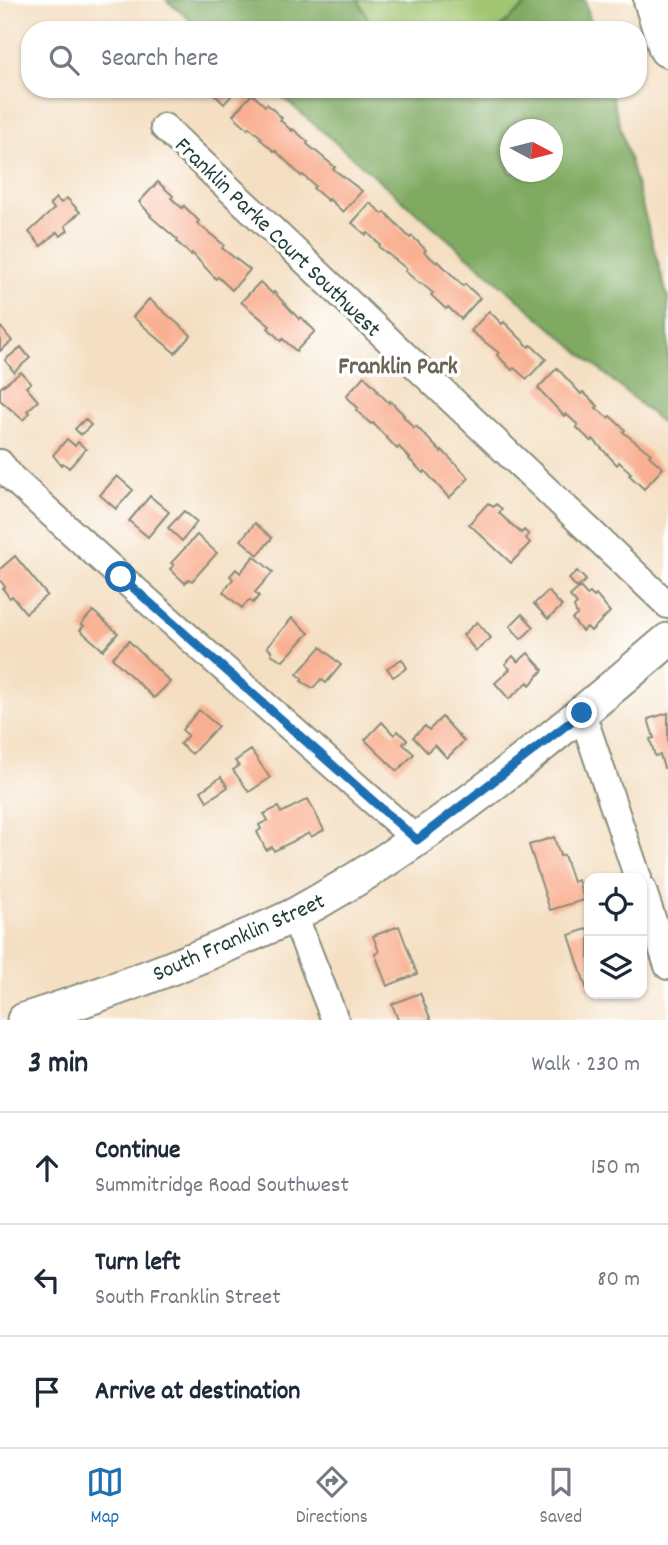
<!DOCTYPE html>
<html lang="en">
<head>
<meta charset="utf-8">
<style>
  body { margin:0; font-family:Dekko,sans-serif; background:#f6f6f7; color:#1f2937 }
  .controls { position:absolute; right:21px; bottom:21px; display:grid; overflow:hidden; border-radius:14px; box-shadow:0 2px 5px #0004 }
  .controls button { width:63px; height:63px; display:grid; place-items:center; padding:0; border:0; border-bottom:2px solid #e0e1e3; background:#fff; color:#1f2937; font:35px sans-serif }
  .compass { position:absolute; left:500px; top:119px; width:63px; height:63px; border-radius:50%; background:#fff; box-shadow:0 2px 5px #0004; rotate:97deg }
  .stop { position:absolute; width:21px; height:21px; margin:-16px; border:5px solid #1f6fb2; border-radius:50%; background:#fff }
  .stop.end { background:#1f6fb2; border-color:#fff; box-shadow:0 2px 7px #0008 }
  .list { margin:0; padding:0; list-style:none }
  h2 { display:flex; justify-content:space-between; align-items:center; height:91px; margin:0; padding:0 28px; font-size:30px }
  h2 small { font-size:23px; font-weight:400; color:#747a83 }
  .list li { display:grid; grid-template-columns:46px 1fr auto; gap:21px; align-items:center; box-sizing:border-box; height:112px; padding:0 28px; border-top:2px solid #e0e1e3 }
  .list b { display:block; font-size:26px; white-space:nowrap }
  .list p { margin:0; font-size:23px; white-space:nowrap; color:#747a83 }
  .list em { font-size:23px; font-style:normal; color:#747a83 }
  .icon { flex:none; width:38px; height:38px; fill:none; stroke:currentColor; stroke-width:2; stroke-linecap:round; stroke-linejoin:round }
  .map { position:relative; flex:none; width:668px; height:1020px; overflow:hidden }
  .search { position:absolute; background:#fff; box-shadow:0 2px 5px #0004; left:21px; right:21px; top:21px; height:77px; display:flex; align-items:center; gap:18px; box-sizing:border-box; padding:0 24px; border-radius:28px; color:#747a83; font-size:26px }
  .sheet { height:427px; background:#fff }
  nav { display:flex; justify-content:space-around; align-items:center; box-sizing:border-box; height:98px; border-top:2px solid #e0e1e3; background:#fff; font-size:19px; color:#747a83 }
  nav a { display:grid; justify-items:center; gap:4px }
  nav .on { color:#1f6fb2 }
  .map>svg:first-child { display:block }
  .green { fill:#a1c56f; stroke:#608152; stroke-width:2 }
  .forest { fill:#80aa62; stroke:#50744b; stroke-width:2; fill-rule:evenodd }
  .building { fill:#f9b092 }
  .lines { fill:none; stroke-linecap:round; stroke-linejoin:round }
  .minor-casing { stroke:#8a8e7b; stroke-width:30 }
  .major-casing { stroke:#8a8e7b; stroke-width:37 }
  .highway-casing { stroke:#8a8e7b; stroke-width:42 }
  .minor { stroke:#fff; stroke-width:26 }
  .major { stroke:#fff; stroke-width:33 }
  .highway { stroke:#fff; stroke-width:38 }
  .route { stroke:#1f6fb2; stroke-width:9 }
  .labels { text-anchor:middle; stroke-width:7; stroke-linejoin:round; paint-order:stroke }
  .street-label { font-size:23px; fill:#1f3d34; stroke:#fff }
  .neighbourhood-label { font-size:24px; font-weight:bold; fill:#6b6555; stroke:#fff }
</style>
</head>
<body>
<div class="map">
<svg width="668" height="1020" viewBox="0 0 668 1020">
  <rect width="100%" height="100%" fill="#fff"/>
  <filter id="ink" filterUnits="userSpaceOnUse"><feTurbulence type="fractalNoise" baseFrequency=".0143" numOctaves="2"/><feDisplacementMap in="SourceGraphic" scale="14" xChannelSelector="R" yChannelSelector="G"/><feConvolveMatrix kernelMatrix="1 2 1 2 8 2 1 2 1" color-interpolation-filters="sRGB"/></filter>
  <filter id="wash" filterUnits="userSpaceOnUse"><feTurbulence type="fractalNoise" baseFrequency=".00686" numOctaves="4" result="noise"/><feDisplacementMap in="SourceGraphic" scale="28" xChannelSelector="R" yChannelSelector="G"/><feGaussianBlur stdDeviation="1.57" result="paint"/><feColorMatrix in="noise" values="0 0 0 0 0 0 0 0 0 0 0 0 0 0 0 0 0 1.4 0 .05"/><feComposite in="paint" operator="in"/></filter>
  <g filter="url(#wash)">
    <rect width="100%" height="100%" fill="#f4dfc2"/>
    <path class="green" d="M358,0H532L497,30H374Z"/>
    <path class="forest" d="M166,0H358L374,30H202Z
      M532,0H585L593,30H497Z
      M273,89H610L668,299V428ZM510,130H552V172H510Z"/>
    <g id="blocks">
      <path class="building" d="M205,89H237L224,104L211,91L209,93Z
        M252,94L265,106L267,104L282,118L280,120L292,131L293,129L308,142L307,144L335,167L333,169L362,191L343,212L329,199L328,201L313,188L315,186L303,175L301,176L276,151L275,152L260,139L262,138L249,127L248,129L233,115Z
        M158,182L173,196L171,198L182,208L184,206L199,221L197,223L224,245L222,248L250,270L232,290L218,277L216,279L192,253L191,255L177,242L178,240L150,216L151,215L139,202Z
        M56,198L61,203L67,198L80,212L65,226L68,230L61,236L57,232L41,246L29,232L54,209L50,204Z
        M370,203L383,214L385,212L410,238L412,236L426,250L424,252L437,263L438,261L463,286L465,284L480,298L461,319L448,307L446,309L431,295L433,293L421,283L420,284L405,271L407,269L379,247L380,245L368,233L366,235L352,223Z
        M260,282L273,294L274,292L299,319L301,317L315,331L296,351L283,339L281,341L268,328L270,326L241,302Z
        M149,299L191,335L175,353L133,317Z
        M489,311L502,324L504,322L529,347L531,345L546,359L527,379L514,368L512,370L497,355L499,353L471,331Z
        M0,326L12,341L0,351Z
        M21,347L30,358L14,372L5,360Z
        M557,368L581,394L583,392L598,406L596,408L608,418L610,416L625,430L623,432L651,454L649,456L663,468L644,489L629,475L631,473L619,462L617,465L593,439L591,441L576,427L578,425L566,414L564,416L538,388Z
        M21,372L31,383L26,387L38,401L27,411L30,413L23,420L0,400V388Z
        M364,376L378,390L377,391L389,403L390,401L404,415L403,416L414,428L416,426L441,452L442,450L469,478L449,498L425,471L423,473L409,459L410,458L399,447L397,449L373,423L371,424L356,410L358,408L346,396Z
        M85,419L91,425L81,435L75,429Z
        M67,439L75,446L78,442L86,449L69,468L63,463L61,465L53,455Z
        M117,476L133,490L116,509L100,495Z
        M150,496L169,512L148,537L129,521Z
        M488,503L493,507L496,504L502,509L499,513L521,533L524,530L529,535L526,538L530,543L511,563L469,524Z
        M184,511L197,522L182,541L168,528Z
        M255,523L272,538L258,555L241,540Z
        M197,535L217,553L192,581L189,579L185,583L170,569L174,565L171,563Z
        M15,556L47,595L26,613L12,596L10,598L3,589L5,587L0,580V569Z
        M254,556L273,572L255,592L259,596L253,603L249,600L242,608L223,592L233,579L230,576L236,569L240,573Z
        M577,571L586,580L577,588L569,579Z
        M580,587L587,595L590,593L594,597L596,595L610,612L591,631L587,627L582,631L572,619L577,615L574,607L577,604L570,596Z
        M548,591L562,606L548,619L534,604Z
        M93,611L118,633L103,650L80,630L84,626L81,624Z
        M522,614L534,627L521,639L510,626Z
        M292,618L309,633L283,661L271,654L272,652L267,647Z
        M477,622L491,638L476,651L463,635Z
        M129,641L170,682L154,698L112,658Z
        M321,647L341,665L326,683L321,679L313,688L301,681L303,679L297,674Z
        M528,653L543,670L530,685L528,682L509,699L495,683L510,669L505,664L513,656L518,662Z
        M402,659L407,668L393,677L387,668Z
        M199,710L218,726L192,754L180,744L188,735L182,730Z
        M668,713V767L664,768L660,755L655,756L650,739L654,738L648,719Z
        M442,717L464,741L447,758L435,745L427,752L413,737L425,726L429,730Z
        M382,722L394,735L398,731L407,740L403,744L414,754L397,771L365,740Z
        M251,750L270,778L249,792L233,770L239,766L235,761Z
        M221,777L228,787L207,801L201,791Z
        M308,799L324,830L311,837L309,833L274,851L272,847L266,850L257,832L261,829L259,825L268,820L264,814L278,807L281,813Z
        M554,837L560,856L564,855L573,882L578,880L584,900L550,910L529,845Z
        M399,926L417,974L387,986L375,954L379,952L373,936Z
        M589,928V989L587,990L569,935Z
        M420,993L431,1020H398L392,1004Z"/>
    </g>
  </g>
  <g filter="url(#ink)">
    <use href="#blocks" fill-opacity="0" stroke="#8a8e7b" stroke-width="2"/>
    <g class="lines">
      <g class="minor-casing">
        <path id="minor" d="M164,127L668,605
          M0,463L12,478L121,577L417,840
          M582,713L638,878
          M642,888L668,966
          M294,915L335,1020"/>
      </g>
      <g class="major-casing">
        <path id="major" d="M24,1020C98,996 172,970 243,938C261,930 279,923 296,914C432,840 551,740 668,640"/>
      </g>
      <g class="highway-casing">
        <path id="highway" d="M653,0L668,48"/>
      </g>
      <use href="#minor" class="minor"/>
      <use href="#major" class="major"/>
      <use href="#highway" class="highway"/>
    </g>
  </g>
  <g class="lines" filter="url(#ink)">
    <path class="route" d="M121,577L417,840L582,713"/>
  </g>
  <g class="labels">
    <g class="street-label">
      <text transform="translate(279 236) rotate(44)" y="8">Franklin Parke Court Southwest</text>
      <text transform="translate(238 936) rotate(-24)" y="8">South Franklin Street</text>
    </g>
    <g class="neighbourhood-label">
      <text x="398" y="373">Franklin Park</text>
    </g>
  </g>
</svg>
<div class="controls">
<button><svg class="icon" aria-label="locate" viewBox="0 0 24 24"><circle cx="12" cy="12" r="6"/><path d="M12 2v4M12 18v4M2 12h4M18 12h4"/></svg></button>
<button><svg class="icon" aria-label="layers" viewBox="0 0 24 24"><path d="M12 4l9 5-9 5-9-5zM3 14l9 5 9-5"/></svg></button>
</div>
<svg class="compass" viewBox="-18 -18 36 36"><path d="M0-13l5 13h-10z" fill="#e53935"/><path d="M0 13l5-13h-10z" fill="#747a83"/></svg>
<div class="stop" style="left:121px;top:577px"></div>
<div class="stop end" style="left:582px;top:713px"></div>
<div class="search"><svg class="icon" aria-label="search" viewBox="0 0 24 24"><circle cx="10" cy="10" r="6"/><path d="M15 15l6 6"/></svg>Search here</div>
</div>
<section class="sheet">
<h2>3 min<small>Walk · 230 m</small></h2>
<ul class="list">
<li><svg class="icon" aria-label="ahead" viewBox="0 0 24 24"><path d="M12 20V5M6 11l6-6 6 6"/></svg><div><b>Continue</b><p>Summitridge Road Southwest</p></div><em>150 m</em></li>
<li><svg class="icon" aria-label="left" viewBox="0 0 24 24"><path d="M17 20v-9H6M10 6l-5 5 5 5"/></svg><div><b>Turn left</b><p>South Franklin Street</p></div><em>80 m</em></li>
<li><svg class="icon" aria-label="arrive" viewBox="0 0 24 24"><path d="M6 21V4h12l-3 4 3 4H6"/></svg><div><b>Arrive at destination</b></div></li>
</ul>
</section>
<nav>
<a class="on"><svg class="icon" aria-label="map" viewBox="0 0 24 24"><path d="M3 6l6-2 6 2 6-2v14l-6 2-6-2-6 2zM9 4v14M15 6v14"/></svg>Map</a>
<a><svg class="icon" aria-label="directions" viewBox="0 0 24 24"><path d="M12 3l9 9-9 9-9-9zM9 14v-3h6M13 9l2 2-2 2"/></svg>Directions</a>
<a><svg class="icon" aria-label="saved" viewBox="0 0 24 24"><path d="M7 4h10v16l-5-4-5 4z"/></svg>Saved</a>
</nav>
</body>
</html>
